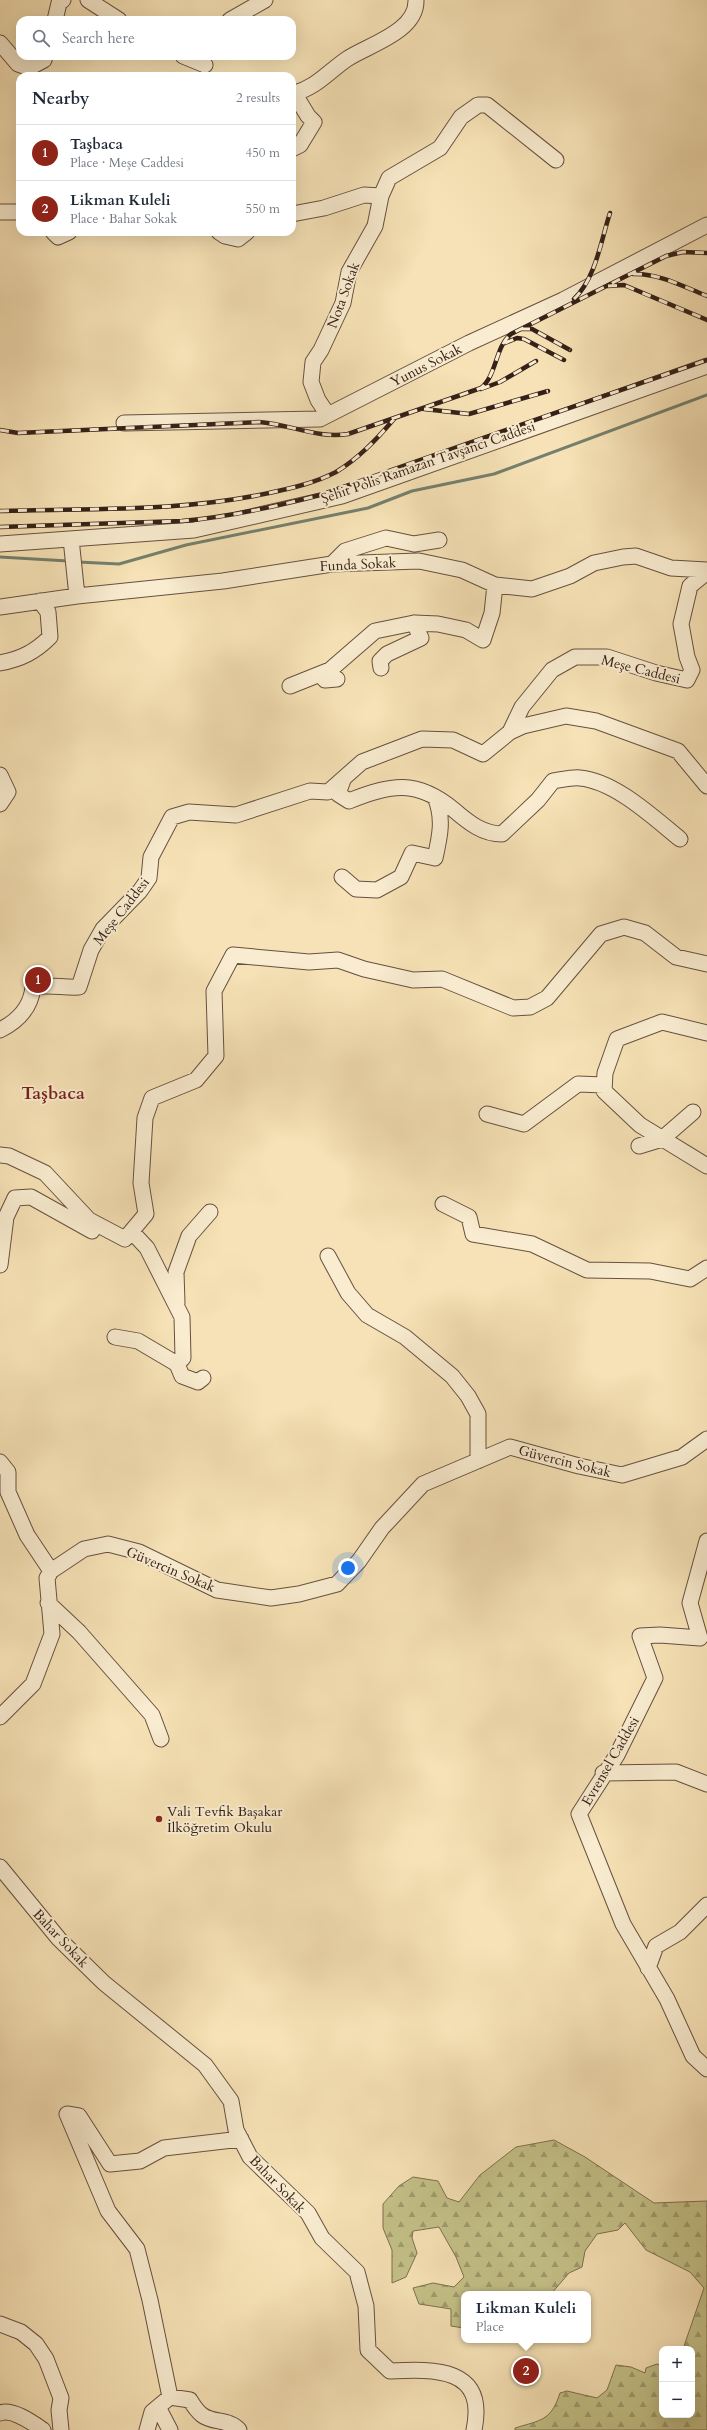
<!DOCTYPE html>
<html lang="en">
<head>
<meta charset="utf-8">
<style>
  body { margin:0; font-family:Cardo,serif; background:#f2f2f3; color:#1f2937 }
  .controls { position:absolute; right:12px; bottom:12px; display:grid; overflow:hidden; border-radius:8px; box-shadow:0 4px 16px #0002 }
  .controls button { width:36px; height:36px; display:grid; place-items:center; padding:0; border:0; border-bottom:1px solid #e0e1e3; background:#fff; color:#1f2937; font:20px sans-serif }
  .you { position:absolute; left:348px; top:1568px; width:14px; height:14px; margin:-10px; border:3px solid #fff; border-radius:50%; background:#1a73e8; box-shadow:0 0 0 6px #1a73e833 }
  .badge { display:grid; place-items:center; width:26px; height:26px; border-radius:50%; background:#8f2418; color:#fff; font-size:13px; font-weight:700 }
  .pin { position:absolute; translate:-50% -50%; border:2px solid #fff; box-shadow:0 1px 4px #0006 }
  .popup { position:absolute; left:461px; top:2291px; width:130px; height:52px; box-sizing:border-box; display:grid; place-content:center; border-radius:8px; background:#fff; filter:drop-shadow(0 1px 3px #0005); font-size:13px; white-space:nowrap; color:#747a83 }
  .popup b { font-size:15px; color:#1f2937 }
  .popup::after { content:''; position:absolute; left:50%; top:100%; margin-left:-8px; border:8px solid transparent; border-top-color:#fff }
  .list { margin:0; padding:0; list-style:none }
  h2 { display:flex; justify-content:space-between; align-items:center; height:52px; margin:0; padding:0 16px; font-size:17px }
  h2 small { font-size:13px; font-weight:400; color:#747a83 }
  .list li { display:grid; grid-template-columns:26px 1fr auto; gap:12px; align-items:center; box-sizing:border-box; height:56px; padding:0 16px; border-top:1px solid #e0e1e3 }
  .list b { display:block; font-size:15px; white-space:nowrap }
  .list p { margin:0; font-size:13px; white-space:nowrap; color:#747a83 }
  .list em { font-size:13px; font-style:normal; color:#747a83 }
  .icon { flex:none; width:22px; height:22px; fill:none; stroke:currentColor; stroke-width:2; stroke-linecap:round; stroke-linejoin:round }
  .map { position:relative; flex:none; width:707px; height:2430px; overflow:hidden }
  .search { position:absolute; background:#fff; box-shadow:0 4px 16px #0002; left:16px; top:16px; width:280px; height:44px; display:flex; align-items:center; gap:10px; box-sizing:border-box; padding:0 14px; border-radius:12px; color:#747a83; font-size:15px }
  .panel { position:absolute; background:#fff; box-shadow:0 4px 16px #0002; left:16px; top:72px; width:280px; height:164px; border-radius:12px }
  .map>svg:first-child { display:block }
  .forest { fill:url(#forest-firs); stroke:#7d7150 }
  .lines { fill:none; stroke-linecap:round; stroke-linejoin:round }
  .stream { stroke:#74806e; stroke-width:3 }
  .minor-casing { stroke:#665140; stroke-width:17 }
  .minor { stroke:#f9ecd0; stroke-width:15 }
  .rail-casing { stroke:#362118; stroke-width:4.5 }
  .rail { stroke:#f9ecd0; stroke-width:3; stroke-dasharray:9; stroke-linecap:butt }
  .poi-dot { fill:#8f2418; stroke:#f9ecd0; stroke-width:1.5 }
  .labels { text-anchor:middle; stroke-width:4; stroke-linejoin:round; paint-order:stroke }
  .street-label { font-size:14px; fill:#362118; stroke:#f9ecd0 }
  .poi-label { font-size:14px; fill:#362118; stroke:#f9ecd0; text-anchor:start }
  .district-label { font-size:18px; font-weight:bold; fill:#7a1f14; stroke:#f9ecd0 }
</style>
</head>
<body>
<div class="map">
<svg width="707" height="2430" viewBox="0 0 707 2430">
  <defs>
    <pattern id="forest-firs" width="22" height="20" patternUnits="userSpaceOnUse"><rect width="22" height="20" fill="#c4c188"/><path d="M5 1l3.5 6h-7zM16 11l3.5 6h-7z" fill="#a09c6e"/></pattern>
  </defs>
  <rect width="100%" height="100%" fill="#f6e2b6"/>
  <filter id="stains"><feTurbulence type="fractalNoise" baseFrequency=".005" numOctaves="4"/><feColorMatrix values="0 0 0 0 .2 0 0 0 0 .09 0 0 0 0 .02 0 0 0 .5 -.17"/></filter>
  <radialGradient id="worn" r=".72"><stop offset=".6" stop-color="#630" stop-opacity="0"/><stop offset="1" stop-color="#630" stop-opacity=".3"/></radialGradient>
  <path class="forest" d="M554,2140L585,2157L654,2203L707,2201V2430H515V2428C541,2420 551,2421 560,2393L567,2391L597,2398L607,2390L616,2365L631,2367L645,2373L646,2368L657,2364L662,2366V2415H692V2349H683L704,2288L690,2272L646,2250L625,2223L618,2230L597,2234L585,2251L582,2267L569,2273L551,2294H464V2328L451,2326V2309L419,2304L413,2288L433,2283L454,2287L464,2277L456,2257L439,2227L413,2231L412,2238L417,2253L406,2277L392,2283V2250L383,2228V2204L399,2186L413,2177L438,2181L447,2198L459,2202L480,2175L516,2147Z"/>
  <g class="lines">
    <path class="stream" d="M0,557L68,561
      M78,562L119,564L186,545L368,508L412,491L494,474L707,395"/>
    <g class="minor-casing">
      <path id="minor" d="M88,0L119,20
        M55,20L59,3L63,0
        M230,20L265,0
        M0,43L18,64L29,68L44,60L45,56
        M183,56L205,65
        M292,94C316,88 328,72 347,59C368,45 417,32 416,0
        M292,149L300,145L314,122L308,116L294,93
        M0,212H20
        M292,214L324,208L364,195L381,196
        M53,232L58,237L69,232
        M219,232L225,236L238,239L247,232
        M328,415L318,400L311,382L313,362L321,350L343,303L349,272L375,226L381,196L389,178L440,148L461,117L478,105H487L556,160
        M124,423L320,419L469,343L563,300L707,225
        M71,539L77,596
        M0,544L194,530L342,496L707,366
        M332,564L345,551L386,538L414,544L439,540
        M0,607L77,596L223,581L332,564L419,561L462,570L495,585L532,589L570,576L594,563L623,557L636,556L671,568L707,570
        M0,663C21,659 35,652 50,637L48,612L40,601
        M381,668L380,661L387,654L421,638L414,623
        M321,675L325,680L337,679
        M290,686L330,670L375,631L414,623L438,624L466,630L483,640L492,613L495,585
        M510,732L523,726L566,716L596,721L678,751L707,786
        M0,775L8,792L0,804
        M343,780L338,794L349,801C390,784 417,779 454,810C469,823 483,834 502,834L538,800L553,781C561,780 572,777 580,778C615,781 654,818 680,839
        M342,877L356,889L377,890L401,877L412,853L435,858C440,836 444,818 435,797
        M0,1030C18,1021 31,1007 33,987C49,984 64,988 79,987L91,950L103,929L140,891L149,878L151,857L172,817L189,812L236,815L310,791L328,792L362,762L422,739L453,740L483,754L510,732L522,707L552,670L575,657H607L656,673L687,680L692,670L687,657L681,624L690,586L707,572
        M707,1033L662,1022L617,1039L605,1073L604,1091L640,1125L707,1166
        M487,1114L524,1124L578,1084L604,1085
        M639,1146L662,1139L693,1112
        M0,1155L9,1156L45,1173L89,1220L125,1239L146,1214L141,1183L145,1118L152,1098L196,1080L216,1056L214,991L233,955L309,962L338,960L364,969L413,980L442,979L513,1008L530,1007L547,998L601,934L624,927L645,933L676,957L707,964
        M443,1204L469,1217L473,1234L532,1244L587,1270L650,1271L690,1279L707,1268
        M328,1256L348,1293L367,1315L405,1337L452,1376L468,1396L478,1414V1461
        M0,1265L6,1217L15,1198L31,1197L92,1231
        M177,1303L176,1272L189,1236L210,1212
        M115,1337L138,1341L177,1364L183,1358L182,1317L147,1248L133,1233
        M177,1364L182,1376L198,1382L203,1378
        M0,1462L8,1472V1492L27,1535L51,1571
        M707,1541L690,1603L700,1638L660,1635L640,1636L655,1678L617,1755L579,1814L623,1924L667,1999L693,2056L707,2069
        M48,1603L79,1632L152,1715L161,1739
        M0,1717L33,1684L52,1634L47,1578L51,1571L84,1549L108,1544L139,1552L217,1590L271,1598L299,1594L337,1584L359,1561L382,1528L423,1484L510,1447L579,1466L622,1475L682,1457L707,1439
        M603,1773L676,1772L707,1784
        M0,1867L59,1939L104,1983L205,2065L231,2101L236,2130L250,2157L308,2213L322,2238L357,2272L366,2306L368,2350L390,2371C435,2369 487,2367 474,2430
        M648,1968L656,1946L680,1932L707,1905
        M0,2324L21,2332L36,2344L46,2359L61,2398L59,2410L61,2430
        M170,2397L150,2300L137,2249L108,2211L67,2114L79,2116L110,2164L140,2161L164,2148L241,2139
        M158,2407L170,2430
        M0,2413C12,2408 33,2423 43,2430
        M147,2430L152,2412L170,2397L190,2400C193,2405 197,2411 202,2415C212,2423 230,2419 239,2430"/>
    </g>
    <use href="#minor" class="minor"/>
    <g class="rail-casing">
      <path id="rail" d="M633,274C659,273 684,287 707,296
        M608,286L624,285L707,320
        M574,299C596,278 601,240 610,213
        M521,329H532L570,350
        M505,343L517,338L524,339L564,360
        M481,389L500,382L536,361
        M424,409L469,414L548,391
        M0,430L18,433L259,422C289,424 318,439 348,434L481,388C497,375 495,347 511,334L666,256L683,252L707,253
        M0,511C90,508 182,512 269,493C292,488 315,483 336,472C359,458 376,440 394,419
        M0,527L182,521C229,517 274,507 320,495L707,360"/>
    </g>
    <use href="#rail" class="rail"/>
  </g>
  <circle class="poi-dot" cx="159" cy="1819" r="4"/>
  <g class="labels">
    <g class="street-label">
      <text transform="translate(343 295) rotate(-70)" y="5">Nota Sokak</text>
      <text transform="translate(426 365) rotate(-27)" y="5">Yunus Sokak</text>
      <text transform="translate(428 462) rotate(-19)" y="5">Şehit Polis Ramazan Tavşancı Caddesi</text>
      <text transform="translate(358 564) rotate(-3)" y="5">Funda Sokak</text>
      <text transform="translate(641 669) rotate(14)" y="5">Meşe Caddesi</text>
      <text transform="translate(121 911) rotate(-52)" y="5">Meşe Caddesi</text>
      <text transform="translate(565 1461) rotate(14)" y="5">Güvercin Sokak</text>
      <text transform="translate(171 1569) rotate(23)" y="5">Güvercin Sokak</text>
      <text transform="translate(610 1761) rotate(-60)" y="5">Evrensel Caddesi</text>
      <text transform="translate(61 1938) rotate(47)" y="5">Bahar Sokak</text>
      <text transform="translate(278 2184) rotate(46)" y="5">Bahar Sokak</text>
    </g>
    <g class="poi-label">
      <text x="167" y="1816">Vali Tevfik Başakar<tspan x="167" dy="16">İlköğretim Okulu</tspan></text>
    </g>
    <g class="district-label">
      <text x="53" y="1099">Taşbaca</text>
    </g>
  </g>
  <rect width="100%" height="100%" filter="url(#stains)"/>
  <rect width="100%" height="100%" fill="url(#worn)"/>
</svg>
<div class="controls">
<button>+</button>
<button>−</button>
</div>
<div class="you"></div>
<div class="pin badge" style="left:38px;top:980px">1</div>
<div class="pin badge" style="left:526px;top:2371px">2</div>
<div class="popup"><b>Likman Kuleli</b>Place</div>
<div class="search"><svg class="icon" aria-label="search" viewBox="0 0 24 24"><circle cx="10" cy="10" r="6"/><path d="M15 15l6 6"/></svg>Search here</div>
<section class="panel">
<h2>Nearby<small>2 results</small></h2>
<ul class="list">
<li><span class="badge">1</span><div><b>Taşbaca</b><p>Place · Meşe Caddesi</p></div><em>450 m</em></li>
<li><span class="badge">2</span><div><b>Likman Kuleli</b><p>Place · Bahar Sokak</p></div><em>550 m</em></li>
</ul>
</section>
</div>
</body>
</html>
